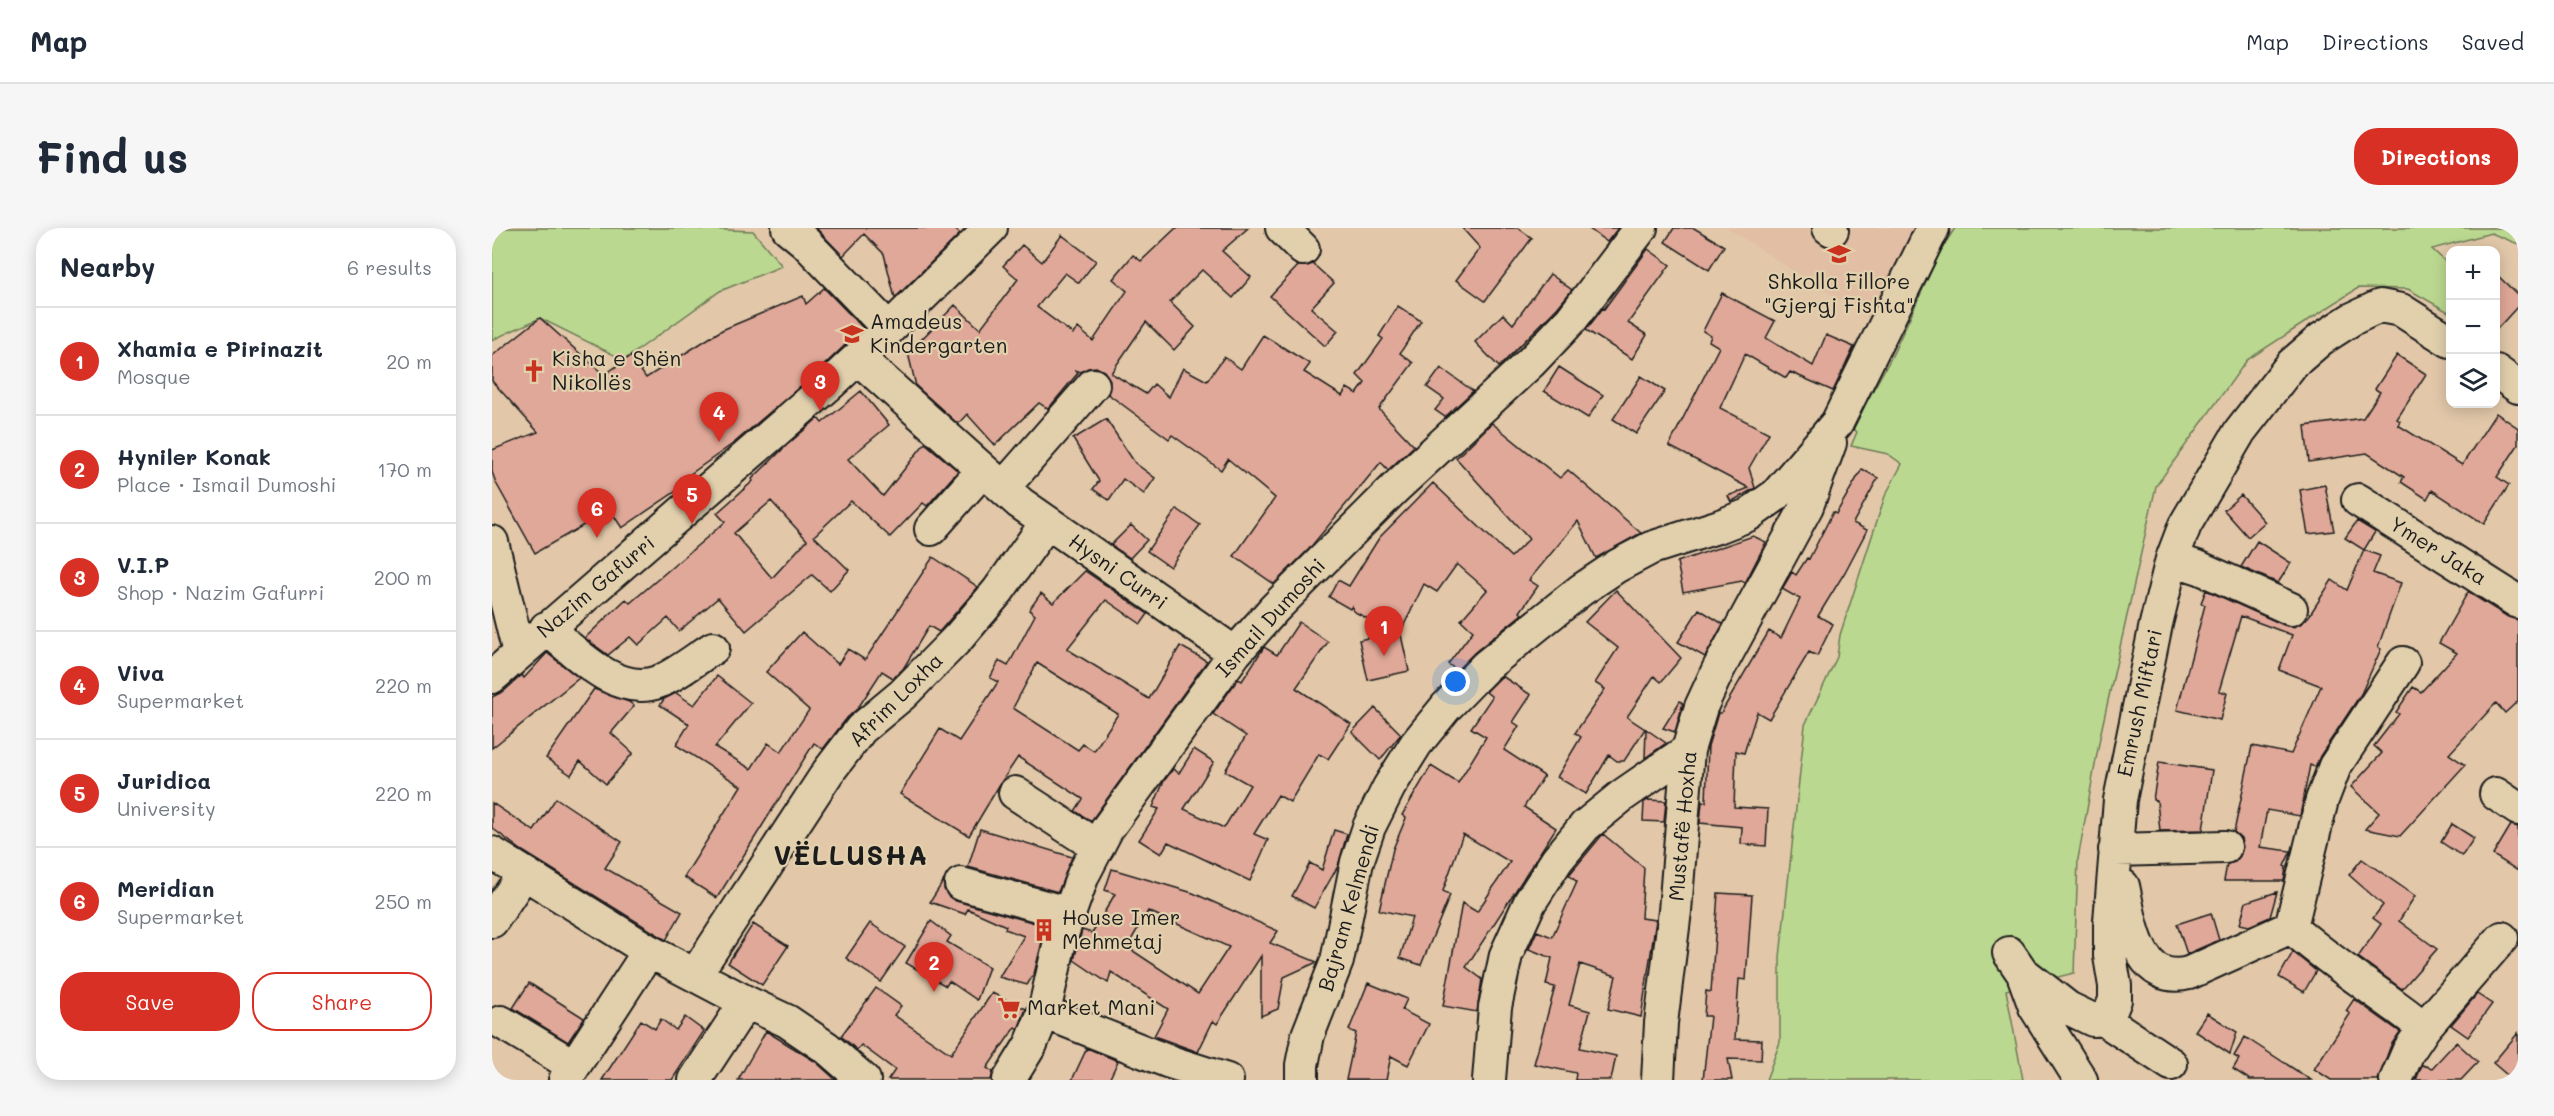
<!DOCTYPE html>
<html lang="en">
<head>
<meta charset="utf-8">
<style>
  body { margin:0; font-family:Mali,sans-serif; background:#f6f6f7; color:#1f2937 }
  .controls { position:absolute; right:18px; top:18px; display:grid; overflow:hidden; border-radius:12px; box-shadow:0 3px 15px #0003 }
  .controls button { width:54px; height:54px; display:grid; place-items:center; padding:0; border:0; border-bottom:2px solid #e0e1e3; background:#fff; color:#1f2937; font:30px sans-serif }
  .you { position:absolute; left:964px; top:454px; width:21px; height:21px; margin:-15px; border:4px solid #fff; border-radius:50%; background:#1a73e8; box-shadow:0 0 0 9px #1a73e833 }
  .badge { display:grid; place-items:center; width:39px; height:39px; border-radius:50%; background:#d93025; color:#fff; font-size:20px; font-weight:700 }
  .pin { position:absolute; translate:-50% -50px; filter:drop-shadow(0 2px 3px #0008) }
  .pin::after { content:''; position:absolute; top:32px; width:21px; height:18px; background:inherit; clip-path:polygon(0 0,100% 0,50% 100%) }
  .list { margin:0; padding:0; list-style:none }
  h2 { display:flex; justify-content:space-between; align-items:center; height:78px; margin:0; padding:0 24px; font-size:26px }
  h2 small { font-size:20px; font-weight:400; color:#747a83 }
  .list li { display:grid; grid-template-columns:39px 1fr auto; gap:18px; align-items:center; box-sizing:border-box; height:108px; padding:0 24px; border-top:2px solid #e0e1e3 }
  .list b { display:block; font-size:22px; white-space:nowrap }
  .list p { margin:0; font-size:20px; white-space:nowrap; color:#747a83 }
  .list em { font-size:20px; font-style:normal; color:#747a83 }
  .actions { display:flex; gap:12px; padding:18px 24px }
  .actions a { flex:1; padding:14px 0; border:2px solid #d93025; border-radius:24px; text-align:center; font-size:21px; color:#d93025 }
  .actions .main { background:#d93025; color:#fff }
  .icon { flex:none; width:33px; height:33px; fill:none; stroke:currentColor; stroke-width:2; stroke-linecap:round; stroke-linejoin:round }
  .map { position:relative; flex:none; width:2026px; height:852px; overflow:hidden; border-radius:24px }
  header { display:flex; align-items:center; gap:36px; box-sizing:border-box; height:84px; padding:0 30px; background:#fff; border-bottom:2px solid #e0e1e3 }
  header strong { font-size:28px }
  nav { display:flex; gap:33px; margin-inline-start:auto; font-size:21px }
  .intro { display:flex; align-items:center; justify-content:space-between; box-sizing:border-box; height:144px; padding:0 36px }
  h1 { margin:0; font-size:42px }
  .button { padding:15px 27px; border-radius:24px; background:#d93025; color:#fff; font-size:21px; font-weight:700 }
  main { display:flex; gap:36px; padding:0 36px }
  aside { flex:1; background:#fff; border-radius:24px; box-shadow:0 3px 15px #0003 }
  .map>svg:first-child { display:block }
  .built { fill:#e1bea4 }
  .green { fill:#bbd890; stroke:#6c7a56; stroke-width:1.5 }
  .building { fill:#e0a898; stroke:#1c1c1c; stroke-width:1.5; fill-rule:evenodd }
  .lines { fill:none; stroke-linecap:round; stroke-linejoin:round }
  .minor-casing { stroke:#1c1c1c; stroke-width:36 }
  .minor { stroke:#e2d0ad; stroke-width:32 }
  .labels { text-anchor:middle; stroke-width:4.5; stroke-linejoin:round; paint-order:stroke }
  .poi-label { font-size:21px; fill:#1c1c1c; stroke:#e2d0ad; text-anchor:start }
  .street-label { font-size:21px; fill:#1c1c1c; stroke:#e2d0ad }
  .district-label { font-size:27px; font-weight:bold; letter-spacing:1.5px; fill:#1c1c1c; stroke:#e2d0ad }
</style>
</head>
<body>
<header>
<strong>Map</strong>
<nav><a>Map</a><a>Directions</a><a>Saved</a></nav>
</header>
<div class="intro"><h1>Find us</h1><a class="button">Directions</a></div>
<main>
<aside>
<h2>Nearby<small>6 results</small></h2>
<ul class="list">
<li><span class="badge">1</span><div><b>Xhamia e Pirinazit</b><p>Mosque</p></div><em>20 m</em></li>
<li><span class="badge">2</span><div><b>Hyniler Konak</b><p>Place · Ismail Dumoshi</p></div><em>170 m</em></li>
<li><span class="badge">3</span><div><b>V.I.P</b><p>Shop · Nazim Gafurri</p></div><em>200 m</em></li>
<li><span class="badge">4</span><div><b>Viva</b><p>Supermarket</p></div><em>220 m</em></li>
<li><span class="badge">5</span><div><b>Juridica</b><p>University</p></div><em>220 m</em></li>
<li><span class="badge">6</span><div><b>Meridian</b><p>Supermarket</p></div><em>250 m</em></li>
</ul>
<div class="actions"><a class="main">Save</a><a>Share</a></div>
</aside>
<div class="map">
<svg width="2026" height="852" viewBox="0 0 2026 852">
  <rect width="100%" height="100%" fill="#e2c8a9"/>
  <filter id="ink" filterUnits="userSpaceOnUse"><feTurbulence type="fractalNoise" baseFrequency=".0167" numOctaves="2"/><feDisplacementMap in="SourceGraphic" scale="12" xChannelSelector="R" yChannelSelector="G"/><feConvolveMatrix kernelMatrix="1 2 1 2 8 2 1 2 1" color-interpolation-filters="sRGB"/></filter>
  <g filter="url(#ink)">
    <path class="built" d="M1236,0H1431L1387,95L1315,52Z"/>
    <path class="green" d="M0,0H187L261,3L290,38L228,63L132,132L48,90L0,112Z
      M1463,0H2026V16L1999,5L1940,21L1958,38V85L1916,61L1866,60L1755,132L1664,258L1609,504L1586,631L1582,745L1514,762L1531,852H1274L1288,814V729L1313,497L1345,429L1348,407L1393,268L1410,236L1396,226L1359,218L1365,204L1360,200L1399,130L1449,22Z"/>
    <path class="building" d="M324,0H462L468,6L403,70L392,26L372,6L351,28Z
      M684,0H756L730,23L759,49L741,70L710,42L678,74L703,99L682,122L654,94L619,145L654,166L662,156L677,169L691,140L715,153L732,129L749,141L771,107L818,136L812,144L850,168L855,160L865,166L873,155L865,147L891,111L887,108L906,78L929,93L908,125L921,135L887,181L922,218L896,242L889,234L817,321L782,356L742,328L783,270L736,231L729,242L680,207L677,211L616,166L618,152L612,143L604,139L596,140L589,144L583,142L586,145L556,181L547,175L503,217L475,186L466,196L424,158L416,125L463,77L488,101L526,51L511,38L530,17L550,34L570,7L604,33L587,55L573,45L545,79L581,106L586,100L601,113L635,63L621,51L641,27L649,33Z
      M970,0H1026L1040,10L993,73L964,52L988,20Z
      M1096,0H1126L1115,14Z
      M1182,0H1202L1232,18L1217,42L1173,14Z
      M1156,21L1178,37L1136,95L1155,107L1140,131L1094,102L1111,80L1112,81Z
      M821,36L842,55L819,80L846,103L833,118L778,68L806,38H815Z
      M1058,46L1080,62L1065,80L1007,139L983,114L1011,86L1021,96Z
      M2004,46L2026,67V78L2004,102Z
      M332,60L371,100L326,143L242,215L190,252L193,257L130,300L118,282L43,325L4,255L0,244V222L46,204L0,153V128L48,90L112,147L139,128L154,150L230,102L311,68L314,76Z
      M1230,65L1283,93L1274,110L1321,138L1334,107L1362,119L1341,163L1298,144L1294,150L1253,126L1228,180L1277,205L1257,240L1263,260L1239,274L1236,268L1257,260L1177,218L1227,119L1217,113L1219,108L1211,103Z
      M1905,127L1934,146L1905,191L1908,193L1906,197L1970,237L2004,185L2026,200V217L2005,249L2017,257L1992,296L1940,262L1935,271L1909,254L1912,249L1875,225L1817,234L1813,198L1871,190L1888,164L1883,161Z
      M1067,139L1111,167L1096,190L1052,163Z
      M949,140L981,163L953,189L943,182L952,171L935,159Z
      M1149,148L1173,163L1144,206L1121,191Z
      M369,163L397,197L356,231L391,268L433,215L466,243L435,278L431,275L398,309L359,273L322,308L357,342L338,363L320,347L254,403L226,370L187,403L176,390L146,417L138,409L116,427L93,410L134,371L138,375L233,294L225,285L261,253L260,251L295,217L326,190L330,195ZM279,273L315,312L280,350L242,305Z
      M614,191L643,235L663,250L652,266L631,251L617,272L601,261L607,253L581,211Z
      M1000,195L1068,250L1076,242L1149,305L1104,330L1086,293L1037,352L1046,358L1028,384L1030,386L983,424L965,442L956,436L981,403L969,392L995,362L965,336L945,364L932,356L910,401L907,398L917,443L876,452L867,412L901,404L861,383L860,378L858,381L837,369L846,352L857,358L887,310L941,255L1019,329L1037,311L964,230Z
      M1370,241L1386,250L1361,295L1375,302L1353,344L1326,388L1341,396L1325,428L1317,424L1277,491L1265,484L1252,525L1244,523L1242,579L1276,581L1274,618L1249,616L1250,599L1208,595L1210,574H1214L1216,518L1226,485H1229L1277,403L1289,410L1308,371L1290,361L1300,344L1304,347L1315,330L1317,331L1341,284L1344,286Z
      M1833,257L1842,303L1816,306L1808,262Z
      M1749,267L1773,294L1756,309L1732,282Z
      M685,281L708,297L678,339L655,323Z
      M1865,293L1883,304L1872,322L1853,310Z
      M639,297L655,312L638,330L619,317Z
      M1261,308L1274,314L1253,355L1250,353L1191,364L1185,334Z
      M1765,313L1799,335L1786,355L1749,339Z
      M1872,322L1888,328L1881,345L1909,355L1886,419L1889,421L1869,466L1828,528L1823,539L1818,537L1808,588L1775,582L1768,619L1799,623L1792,638L1794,639L1792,653H1732L1735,636L1743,634L1748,628L1751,619L1749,610L1742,604L1760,518L1799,526L1829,458L1787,442L1800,407L1749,388L1727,463L1735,465L1728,492L1685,482L1713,377L1709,375L1714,362L1792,397L1801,399L1810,395L1817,388L1840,352L1855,362Z
      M441,329L486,359L447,404L437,398L411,441L401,450L390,443L366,480L355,490L331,521L322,515L225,670L192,649L249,558L184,517L197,496L168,477L172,471L184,465L202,477L225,448L259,475L223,519L259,541L276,515L289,524L317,482L274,444L310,404L346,436L356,421L373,432Z
      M593,343L656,386L649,396L614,372L575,421L657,471L688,418L715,433L599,593L583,583L591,571L526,529L508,556L477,608L408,566L448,501L467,513L506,454L498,450L507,433L516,438L543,387L537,382L549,365L561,375ZM545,435L626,486L602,523L591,516L586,522L521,480Z
      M1124,362L1189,430L1169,454L1162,448L1135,489L1153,501L1132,533H1125L1117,527L1094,566L1065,549L1089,509L1083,505L1113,461L1103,455L1126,420L1093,394Z
      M1976,364L2016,389L2026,392V473L2013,485L2004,475L1957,526L1973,537L1908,608L1873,601L1887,585L1859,559L1890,525L1882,518L1907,486L1904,484L1921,459L1929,464L1965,425L1947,415Z
      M1207,381L1231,396L1213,429L1186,414Z
      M807,394L836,414L804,460L859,496L836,531L827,526L798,574L786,567L762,606L776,612L758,653L676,614L669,626L647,612L667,581L661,579L672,553L681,541L687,545L702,521L722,534L692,581L732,600L758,557L733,543L754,508L721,486L746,451L750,453L772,419L785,427Z
      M55,425L87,450L0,520V469L12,463L30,447L32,450Z
      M1010,448L1039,467L1021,494L1027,498L1012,522L1052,548L1032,579L1064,600L974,739L990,751L985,784L951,778L970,675L985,684L1018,634L971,606L951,663L958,667L929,737L908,730L920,689L887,682L901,621L914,590L910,587L939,538L966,555L994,509L979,500L1000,469L994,464Z
      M102,461L137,474L142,478L119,505L141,525L114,556L88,533L79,547L54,530Z
      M1188,473L1191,475L1183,504L1171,500Z
      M883,480L909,506L888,532L860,504Z
      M1154,501L1174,515L1153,530Z
      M1667,534L1720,542L1711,602L1668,603L1665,573L1661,572Z
      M64,570L130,614L113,640L190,684L174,712L29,622L0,600V575L42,603Z
      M1156,572L1174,573L1172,594L1151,593L1152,574Z
      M1960,596L1982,610L1970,628L1949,614Z
      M2019,597L2026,599V643L2001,627Z
      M488,601L580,629L566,664L476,639Z
      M842,602L855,606L846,638L822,680L800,668L818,635L830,642Z
      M1111,606L1152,640L1149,690L1164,692L1149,789L1116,781L1124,748L1088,736L1077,777L1098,783L1088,820L1124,828L1119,852H1083L1084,845L1042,836L1063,759L1054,757L1060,730L1037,721L1045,703L1060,709L1085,654L1077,647Z
      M1870,631L1923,668L1907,693L1945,721L1910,761L1866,729L1889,696L1881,690L1891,677L1857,647Z
      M620,641L701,665L786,703L778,715L825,734L792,749L786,781L769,788V728L725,796L721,793L706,824L662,808L676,781L619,744L616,755L582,732L590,702L600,705L623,666L613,662ZM656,683L737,719L706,766L635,719Z
      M452,652V661L456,668L464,673L554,698L542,746L535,757L507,749L532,708L513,701L514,698L476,681L473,686L438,674Z
      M1785,664L1778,689L1757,698L1748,696L1754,674Z
      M1226,665L1260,667L1254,752L1247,751L1243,811L1270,812L1269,832L1236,831L1240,852H1211L1218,788H1212L1214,763L1219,764Z
      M1719,685L1727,712L1695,726L1685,696Z
      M439,693L459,708L455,714L497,739L485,772L457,753L454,758L414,735Z
      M378,695L413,719L389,754L354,730Z
      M261,696L296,718L270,757L236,735Z
      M1801,724L1824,743L1812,764L1787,749Z
      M37,755L92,790L76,814L21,780Z
      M876,755L915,771L910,782L937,796L916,837L899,828L894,852H854L864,805L857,802Z
      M384,760L409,778L402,787L459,826L500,765L534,781L526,801L523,799L495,840L501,844L499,852H396L403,842L369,817L365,822L349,808Z
      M1985,766L2000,776L1976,809L1959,797Z
      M1862,771L1908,804L1899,817L1886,852H1839L1822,841L1858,786L1854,783Z
      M1715,785L1745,804L1738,826L1703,803Z
      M193,789L212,803L180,852H110L149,792L163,801L169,791L184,802Z
      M274,803L324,834L344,852H246Z
      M2026,805V852H2021L2001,835Z
      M1753,809L1765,817L1819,852H1758L1741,841L1747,831L1742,828Z
      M1964,814L1986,834L1969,852H1924L1930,837L1940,840Z
      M595,820L626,833L617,852H580Z"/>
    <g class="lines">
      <g class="minor-casing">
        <path id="minor" d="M296,0L313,14L397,101
          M790,0L811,21
          M1337,0L1340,2
          M366,130L528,275L743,425
          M2004,143L2026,159
          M511,260L601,157
          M1866,272L2026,374
          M439,301L491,242
          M0,314L27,425
          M1680,331L1708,340L1799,381
          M54,400C84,424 124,469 166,454C183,448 205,430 221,420
          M0,449L338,156L397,101L499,0
          M523,565L606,619
          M2004,566L2026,581
          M1623,622L1733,619
          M0,625L157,723L254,774L295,793L335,820L372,852
          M469,656L578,686
          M1631,658C1639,694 1645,758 1697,745L1799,699
          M0,693L32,645
          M1799,699L1830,572L1843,538L1911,435
          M1799,699C1841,737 1889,765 1932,800
          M1517,725L1530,744L1576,780L1601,792L1611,791L1619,782L1623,772V758L1618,728V693L1628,572L1664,396L1680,331L1693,297L1748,203L1800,136L1829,111L1860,91L1888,78L1909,82L1958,113
          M1531,746L1543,779L1589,852
          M203,747L336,544L369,501L411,466L466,410L506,363L555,294
          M552,784L675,833L735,852
          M1611,791L1679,836
          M9,794L82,838
          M73,852L157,723
          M203,852L254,774
          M517,852L539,816L552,784L569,709L591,647L615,601L743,425L782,381L903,260L1039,134L1079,92L1149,0
          M810,852V837L816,807L845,733L865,634L877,599L897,559L924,516L954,479L994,438L1089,362L1125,338L1159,320L1228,298L1256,287L1284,267L1345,195L1441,0
          M997,852L1003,779L1014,727L1038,674L1065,632L1093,598L1131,567L1196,522
          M1166,852L1169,795L1183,683L1196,522L1209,479L1226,442L1315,278L1338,215
          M1904,852L1916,824L1932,800L2010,710"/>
      </g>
      <use href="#minor" class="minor"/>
    </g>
  </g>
  <defs>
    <g id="school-bare" transform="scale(1.8)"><path d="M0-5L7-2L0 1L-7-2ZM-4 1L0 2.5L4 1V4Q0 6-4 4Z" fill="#c8321e" stroke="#e2d0ad" stroke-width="2.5" paint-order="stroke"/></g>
    <g id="church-bare" transform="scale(1.8)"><path d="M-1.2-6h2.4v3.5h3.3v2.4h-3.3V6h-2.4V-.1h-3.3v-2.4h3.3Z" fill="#c8321e" stroke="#e2d0ad" stroke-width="2.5" paint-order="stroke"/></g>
    <g id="building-bare" transform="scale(1.8)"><path d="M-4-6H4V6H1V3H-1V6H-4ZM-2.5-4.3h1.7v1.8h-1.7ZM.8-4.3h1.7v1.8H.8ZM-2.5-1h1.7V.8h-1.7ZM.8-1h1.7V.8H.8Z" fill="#c8321e" stroke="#e2d0ad" stroke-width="2.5" paint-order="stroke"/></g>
    <g id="supermarket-bare" transform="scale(1.8)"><path d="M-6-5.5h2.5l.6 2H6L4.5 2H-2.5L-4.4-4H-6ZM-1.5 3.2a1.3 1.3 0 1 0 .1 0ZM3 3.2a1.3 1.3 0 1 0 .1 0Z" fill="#c8321e" stroke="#e2d0ad" stroke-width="2.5" paint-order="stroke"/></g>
  </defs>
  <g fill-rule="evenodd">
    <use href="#school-bare" x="1347" y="26"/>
    <use href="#school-bare" x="360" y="106"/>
    <use href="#church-bare" x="42" y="143"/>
    <use href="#building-bare" x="552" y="702"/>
    <use href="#supermarket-bare" x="517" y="780"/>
  </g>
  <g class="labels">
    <g class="poi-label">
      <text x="1347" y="61" text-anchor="middle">Shkolla Fillore<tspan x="1347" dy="24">"Gjergj Fishta"</tspan></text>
      <text x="378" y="101">Amadeus<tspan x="378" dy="24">Kindergarten</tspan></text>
      <text x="60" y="138">Kisha e Shën<tspan x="60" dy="24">Nikollës</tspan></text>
      <text x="570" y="697">House Imer<tspan x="570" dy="24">Mehmetaj</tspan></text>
      <text x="535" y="787">Market Mani</text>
    </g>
    <g class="street-label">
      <text transform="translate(1946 323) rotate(32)" y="7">Ymer Jaka</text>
      <text transform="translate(626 344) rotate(35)" y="7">Hysni Curri</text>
      <text transform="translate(104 359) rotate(-40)" y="7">Nazim Gafurri</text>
      <text transform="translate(779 390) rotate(-48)" y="7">Ismail Dumoshi</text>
      <text transform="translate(404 472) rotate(-45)" y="7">Afrim Loxha</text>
      <text transform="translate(1648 475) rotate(-78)" y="7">Emrush Miftari</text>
      <text transform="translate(1191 598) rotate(-85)" y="7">Mustafë Hoxha</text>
      <text transform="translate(857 680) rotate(-74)" y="7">Bajram Kelmendi</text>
    </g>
    <g class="district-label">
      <text x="359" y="637">VËLLUSHA</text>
    </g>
  </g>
</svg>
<div class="controls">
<button>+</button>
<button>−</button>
<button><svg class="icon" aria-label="layers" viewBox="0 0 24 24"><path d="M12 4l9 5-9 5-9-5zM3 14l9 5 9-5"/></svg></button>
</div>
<div class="you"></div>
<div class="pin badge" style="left:892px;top:428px">1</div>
<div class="pin badge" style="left:442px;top:764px">2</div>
<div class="pin badge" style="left:328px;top:183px">3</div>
<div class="pin badge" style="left:227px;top:214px">4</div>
<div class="pin badge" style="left:200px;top:296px">5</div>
<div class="pin badge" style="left:105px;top:310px">6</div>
</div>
</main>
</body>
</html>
